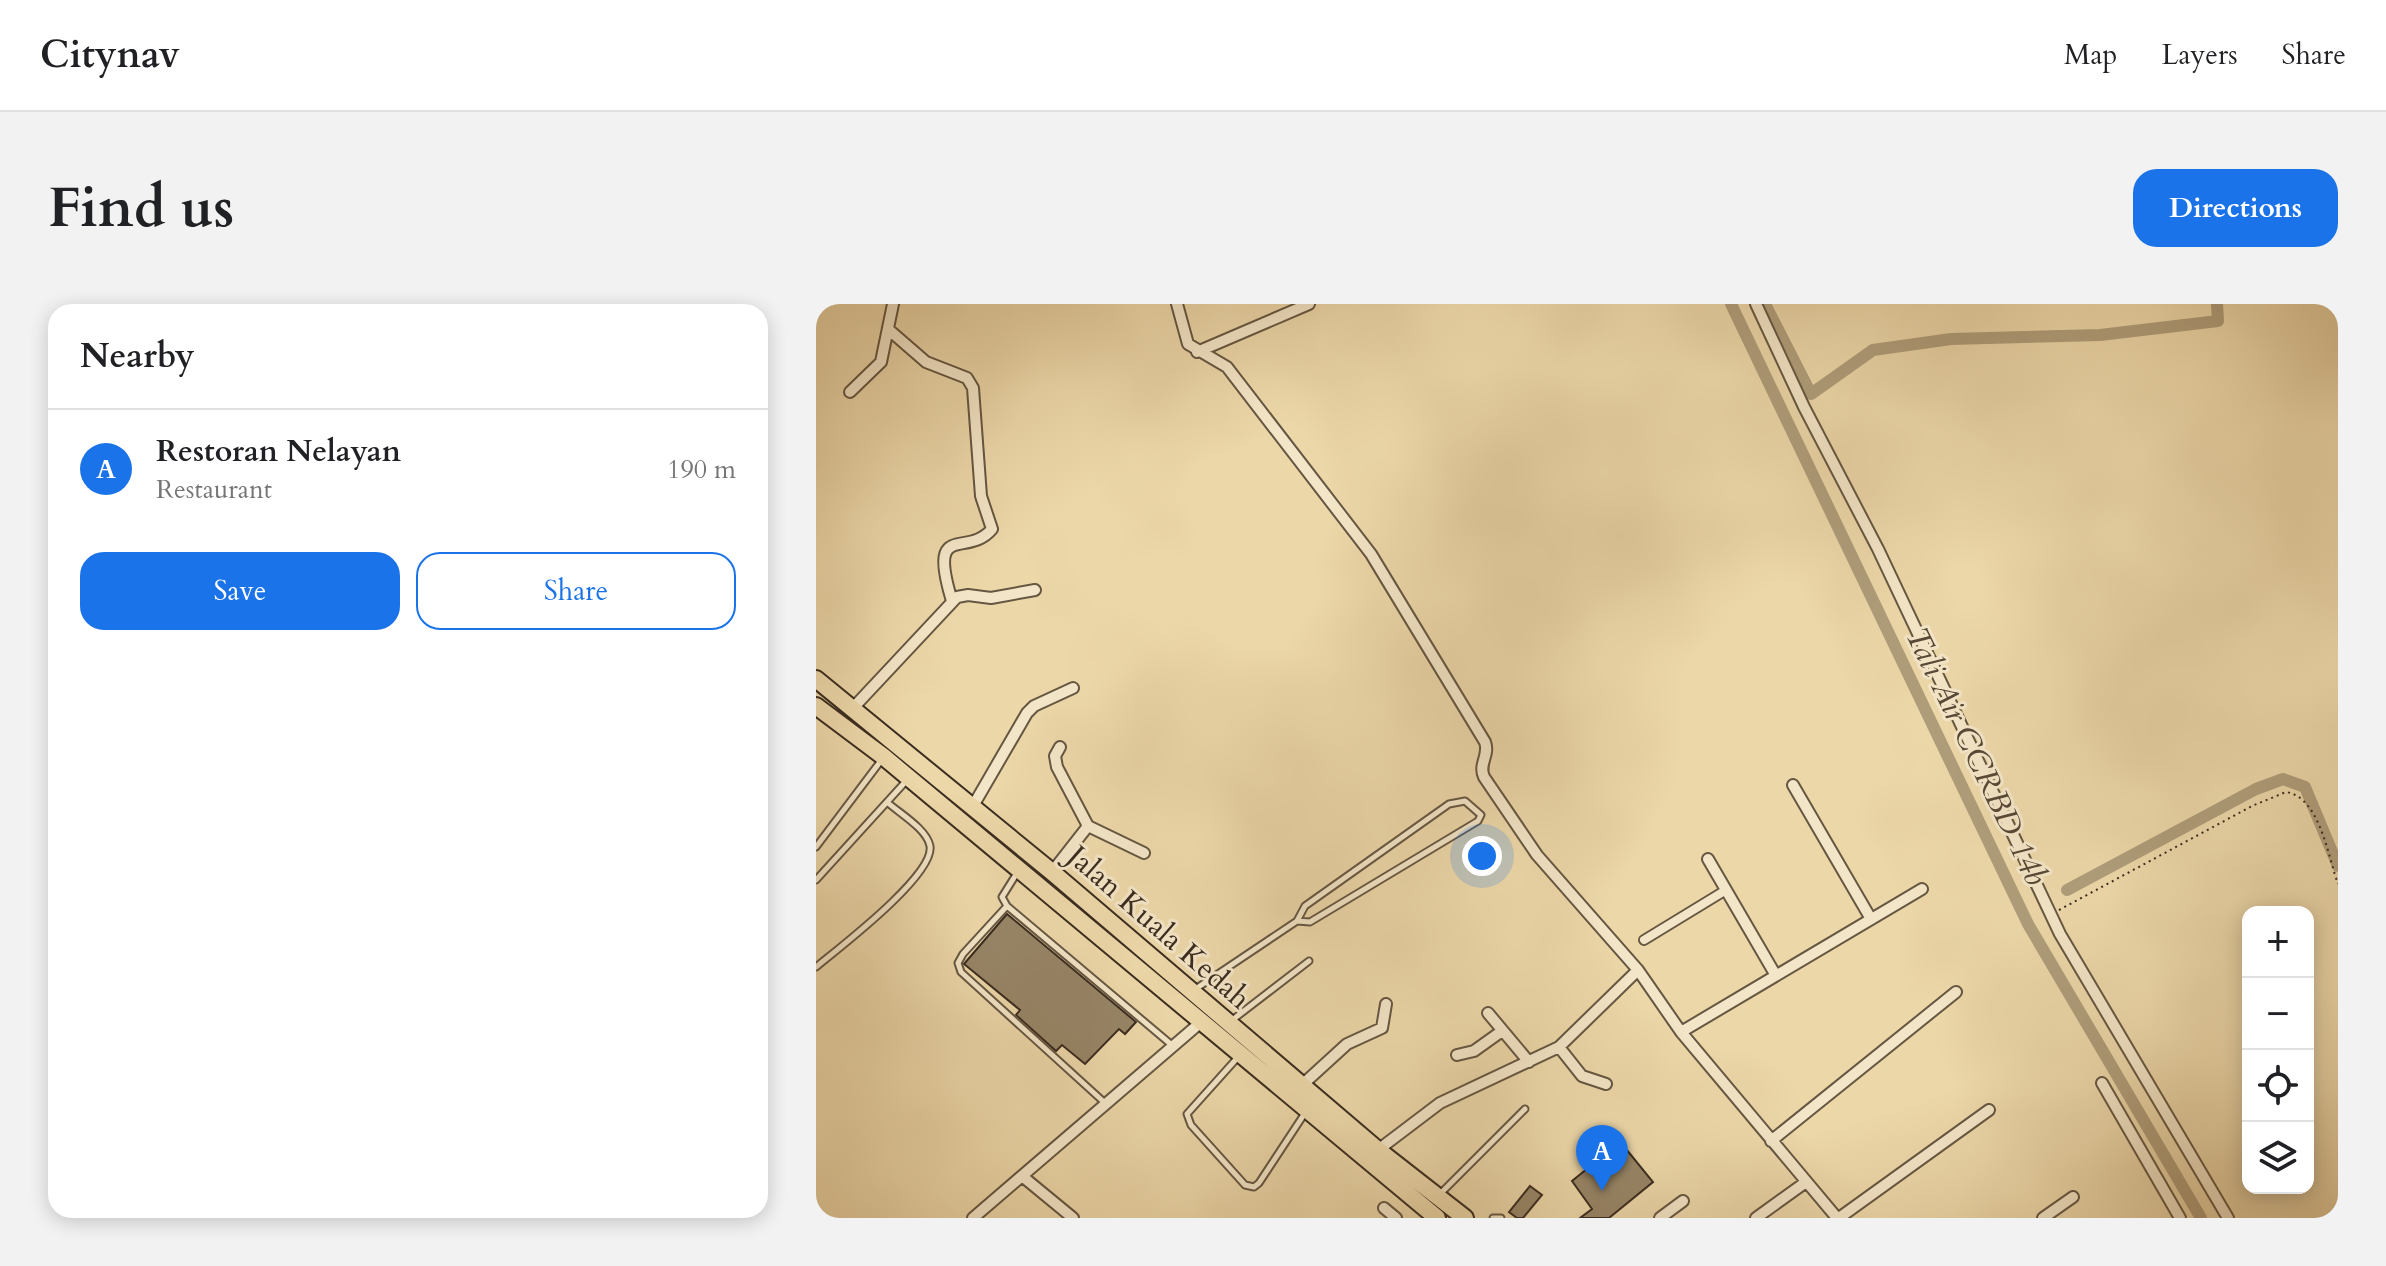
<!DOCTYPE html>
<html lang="en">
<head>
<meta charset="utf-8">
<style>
  body { margin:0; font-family:Cardo,serif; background:#f2f2f2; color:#202124 }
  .controls { position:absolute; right:24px; bottom:24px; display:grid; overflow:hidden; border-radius:16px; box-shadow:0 4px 20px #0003 }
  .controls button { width:72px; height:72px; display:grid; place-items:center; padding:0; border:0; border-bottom:2px solid #e0e0e0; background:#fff; color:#202124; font:40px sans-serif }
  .you { position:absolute; left:666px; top:552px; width:28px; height:28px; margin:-20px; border:6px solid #fff; border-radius:50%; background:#1a73e8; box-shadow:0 0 0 12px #1a73e833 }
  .badge { display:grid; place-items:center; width:52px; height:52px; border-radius:50%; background:#1a73e8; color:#fff; font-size:26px; font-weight:700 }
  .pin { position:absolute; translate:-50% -66px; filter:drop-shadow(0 2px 4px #0008) }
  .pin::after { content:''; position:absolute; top:42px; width:28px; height:24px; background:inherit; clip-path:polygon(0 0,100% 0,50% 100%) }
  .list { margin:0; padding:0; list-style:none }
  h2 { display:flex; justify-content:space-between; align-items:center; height:104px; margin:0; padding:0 32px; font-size:34px }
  h2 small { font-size:26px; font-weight:400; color:#757577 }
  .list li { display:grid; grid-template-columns:52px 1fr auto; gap:24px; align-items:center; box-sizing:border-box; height:120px; padding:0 32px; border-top:2px solid #e0e0e0 }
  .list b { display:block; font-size:30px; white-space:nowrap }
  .list p { margin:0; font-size:26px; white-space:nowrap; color:#757577 }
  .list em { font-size:26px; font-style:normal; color:#757577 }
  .actions { display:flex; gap:16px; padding:24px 32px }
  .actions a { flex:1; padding:18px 0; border:2px solid #1a73e8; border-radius:24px; text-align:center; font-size:28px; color:#1a73e8 }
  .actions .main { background:#1a73e8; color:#fff }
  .icon { flex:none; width:44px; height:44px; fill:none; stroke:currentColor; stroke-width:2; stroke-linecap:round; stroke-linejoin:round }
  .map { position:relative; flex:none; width:1522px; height:914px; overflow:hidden; border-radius:24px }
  header { display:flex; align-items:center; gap:48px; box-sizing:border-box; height:112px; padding:0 40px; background:#fff; border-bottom:2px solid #e0e0e0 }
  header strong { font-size:38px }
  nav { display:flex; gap:44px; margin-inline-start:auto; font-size:28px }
  .intro { display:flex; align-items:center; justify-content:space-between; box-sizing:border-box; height:192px; padding:0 48px }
  h1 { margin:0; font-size:56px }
  .button { padding:20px 36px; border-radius:24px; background:#1a73e8; color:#fff; font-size:28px; font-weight:700 }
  main { display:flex; gap:48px; padding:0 48px }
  aside { flex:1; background:#fff; border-radius:24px; box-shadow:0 4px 20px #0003 }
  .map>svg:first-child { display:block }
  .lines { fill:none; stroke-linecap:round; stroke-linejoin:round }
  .canal { stroke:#af9d7a; stroke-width:12 }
  .building { fill:#978567; stroke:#3a2c1f; stroke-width:2 }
  .service-casing { stroke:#665742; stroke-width:9 }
  .pedestrian-casing { stroke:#665742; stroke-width:12 }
  .minor-casing { stroke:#665742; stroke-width:14 }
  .primary-casing { stroke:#3a2c1f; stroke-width:20 }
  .path { stroke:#3a2c1f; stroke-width:2; stroke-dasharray:2 4; stroke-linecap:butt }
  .service { stroke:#f3e5c7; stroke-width:5 }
  .pedestrian { stroke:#f3e5c7; stroke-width:8 }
  .minor { stroke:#f3e5c7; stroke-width:10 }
  .primary { stroke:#ecd7a9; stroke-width:16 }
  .labels { text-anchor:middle; stroke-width:6; stroke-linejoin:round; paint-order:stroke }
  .street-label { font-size:30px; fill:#3a2c1f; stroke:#f3e5c7 }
  .water-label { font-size:32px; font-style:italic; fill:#574836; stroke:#f3e5c7 }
</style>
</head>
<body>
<header>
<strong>Citynav</strong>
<nav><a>Map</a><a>Layers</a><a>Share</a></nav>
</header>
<div class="intro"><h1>Find us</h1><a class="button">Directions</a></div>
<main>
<aside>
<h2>Nearby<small></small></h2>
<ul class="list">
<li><span class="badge">A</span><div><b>Restoran Nelayan</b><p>Restaurant</p></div><em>190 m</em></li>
</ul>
<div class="actions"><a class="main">Save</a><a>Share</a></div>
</aside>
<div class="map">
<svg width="1522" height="914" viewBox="0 0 1522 914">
  <rect width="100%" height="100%" fill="#ecd7a9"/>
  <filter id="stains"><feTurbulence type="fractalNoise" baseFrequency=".0025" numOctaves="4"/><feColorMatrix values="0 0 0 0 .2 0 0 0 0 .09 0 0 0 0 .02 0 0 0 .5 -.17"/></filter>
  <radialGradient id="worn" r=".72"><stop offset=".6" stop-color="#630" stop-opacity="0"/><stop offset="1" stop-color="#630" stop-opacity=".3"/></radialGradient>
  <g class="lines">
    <path class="canal" d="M915,0L1212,620L1385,914
      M949,0L995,90L1057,46L1135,35L1284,31L1402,17L1401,0
      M1251,586L1440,485L1467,475L1489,483L1522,562"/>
  </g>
  <path class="building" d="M191,610L320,718L309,730L303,725L269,760L246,741L240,747L200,711L204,706L148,660Z
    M793,824L837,878L793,914H764L776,905L756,877L782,856L775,848L783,841L779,836Z
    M714,882L726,891L707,914H701L693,908Z"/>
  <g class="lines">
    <g class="service-casing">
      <path id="service" d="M0,543L67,454
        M0,576L91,476
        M191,602L186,593L201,569
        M0,663C23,644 119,571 114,542C111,525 83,509 71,498
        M378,686L481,617L489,602L633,500L649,497L665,511L662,517L494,618L481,617
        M415,717L493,657
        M423,752L371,810L375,821L429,881L438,883L443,879L489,809
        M289,799L145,668L142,659L147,650L191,602L357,742
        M623,891L709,805
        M677,914H685"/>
    </g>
    <g class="pedestrian-casing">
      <path id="pedestrian" d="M828,636L910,586"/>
    </g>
    <g class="minor-casing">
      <path id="minor" d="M361,0L372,40L411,63L555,250L669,438C674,451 662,460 668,473L721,551L822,666L865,728L1021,914
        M940,0L988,103L1062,245L1244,630L1412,914
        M72,25L110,58L151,74L157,84L165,192L176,225C151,255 111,215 136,297
        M381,48L493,0
        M34,88L65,58L77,0
        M37,404L141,293L152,291L175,294L219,286
        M244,443L239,452L241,463L272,522
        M977,481L1055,615
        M157,502L211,409L218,402L257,384
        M892,555L959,670
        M236,568L272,522L328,549
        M672,709L713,758
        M865,728L1106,585
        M743,743L766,772L790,780
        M641,751L658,747L686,727
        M1286,779L1364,914
        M485,782L531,740L566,724L570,700
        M955,837L1140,688
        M562,846L624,799L743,743L822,666
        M206,872L257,914
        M568,904L580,914
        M157,914L384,719
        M844,914L867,897
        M940,914L990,878
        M1023,914L1173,806
        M1227,914L1257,893"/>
    </g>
    <g class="primary-casing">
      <path id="primary" d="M0,375L236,568L562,846L649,914
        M0,402L68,453L621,914"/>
    </g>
    <path class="path" d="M1243,606L1436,502L1470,488C1504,493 1512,553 1522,580"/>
    <use href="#service" class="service"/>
    <use href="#pedestrian" class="pedestrian"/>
    <use href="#minor" class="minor"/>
    <use href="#primary" class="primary"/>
  </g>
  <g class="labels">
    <g class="street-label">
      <text transform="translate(343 623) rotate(41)" y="10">Jalan Kuala Kedah</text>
    </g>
    <g class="water-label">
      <text transform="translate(1161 452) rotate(64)" y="11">Tali Air CCRBD 14b</text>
    </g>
  </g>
  <rect width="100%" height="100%" filter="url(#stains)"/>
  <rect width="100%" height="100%" fill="url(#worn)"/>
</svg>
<div class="controls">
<button>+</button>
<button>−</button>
<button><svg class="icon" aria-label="locate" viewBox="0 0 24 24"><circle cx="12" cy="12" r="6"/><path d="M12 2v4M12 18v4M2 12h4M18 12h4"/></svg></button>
<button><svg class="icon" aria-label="layers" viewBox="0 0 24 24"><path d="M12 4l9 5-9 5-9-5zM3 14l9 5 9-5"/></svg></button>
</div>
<div class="you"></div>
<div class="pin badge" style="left:786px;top:887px">A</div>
</div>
</main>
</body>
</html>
